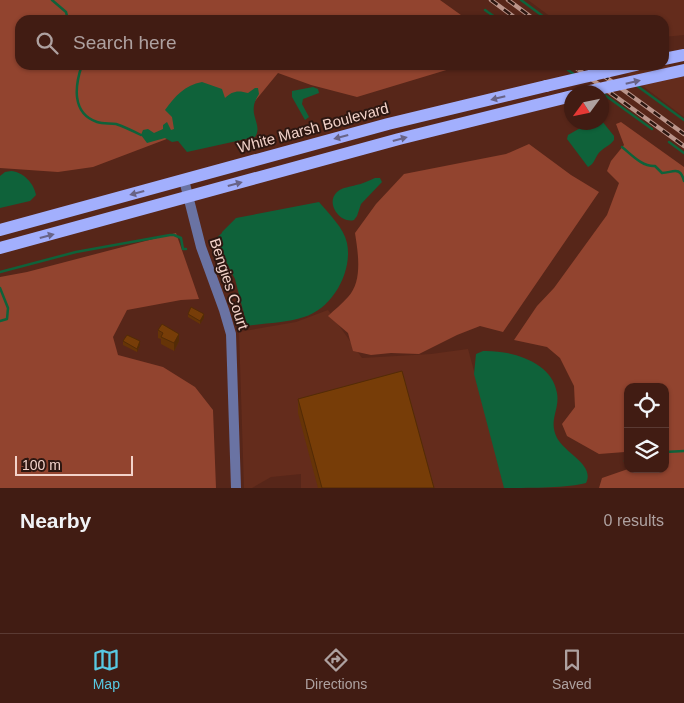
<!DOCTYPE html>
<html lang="en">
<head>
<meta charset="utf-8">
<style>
  body { margin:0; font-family:Arial,sans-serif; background:#48251c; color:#f1f3f6 }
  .controls { position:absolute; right:15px; bottom:15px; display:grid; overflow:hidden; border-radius:10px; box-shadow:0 1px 4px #0004 }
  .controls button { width:45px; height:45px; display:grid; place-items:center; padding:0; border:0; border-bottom:1px solid #5a3a33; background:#411c13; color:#f1f3f6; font:25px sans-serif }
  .compass { position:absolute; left:564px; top:85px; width:45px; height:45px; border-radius:50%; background:#411c13; box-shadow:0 1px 4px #0004; rotate:237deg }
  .scale { position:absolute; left:15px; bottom:12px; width:118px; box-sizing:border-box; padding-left:5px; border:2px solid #f3d3ca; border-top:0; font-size:14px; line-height:18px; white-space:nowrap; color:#f3d3ca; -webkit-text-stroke:4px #2d1711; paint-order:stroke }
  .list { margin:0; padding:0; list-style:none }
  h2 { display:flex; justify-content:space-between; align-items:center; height:65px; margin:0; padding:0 20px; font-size:21px }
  h2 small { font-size:16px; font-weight:400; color:#aea1a0 }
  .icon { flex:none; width:28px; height:28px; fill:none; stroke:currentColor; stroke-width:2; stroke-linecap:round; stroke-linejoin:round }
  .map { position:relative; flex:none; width:684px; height:488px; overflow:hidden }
  .search { position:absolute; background:#411c13; box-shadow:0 1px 4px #0004; left:15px; right:15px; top:15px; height:55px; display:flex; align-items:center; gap:12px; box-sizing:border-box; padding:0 18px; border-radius:15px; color:#aea1a0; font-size:19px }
  .sheet { height:145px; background:#411c13 }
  nav { display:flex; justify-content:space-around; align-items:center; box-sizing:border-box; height:70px; border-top:1px solid #5a3a33; background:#411c13; font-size:14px; color:#aea1a0 }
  nav a { display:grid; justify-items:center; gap:2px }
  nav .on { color:#58c9e3 }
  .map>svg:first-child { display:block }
  .built { fill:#642c1c }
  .green { fill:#92442f }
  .water { fill:#0f623a }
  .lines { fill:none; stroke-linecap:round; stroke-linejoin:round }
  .stream { stroke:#0f623a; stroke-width:2.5 }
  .minor { stroke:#6a73a3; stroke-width:10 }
  .major { stroke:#a2affd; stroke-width:12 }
  .rail-casing { stroke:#ba948a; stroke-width:4.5 }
  .rail { stroke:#2d1711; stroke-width:2.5; stroke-dasharray:8; stroke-linecap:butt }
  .major-bridge { stroke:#a2affd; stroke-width:12 }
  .wall { fill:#663407 }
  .shaded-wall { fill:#532b06 }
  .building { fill:#773d08; stroke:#532b06 }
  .oneway { fill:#686387 }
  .labels { text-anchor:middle; stroke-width:4; stroke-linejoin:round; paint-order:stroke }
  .street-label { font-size:15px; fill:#f3d3ca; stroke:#2d1711 }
</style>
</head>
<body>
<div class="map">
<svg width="684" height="488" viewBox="0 0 684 488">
  <rect width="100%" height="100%" fill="#572619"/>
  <path class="built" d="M528,0H684V35L664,37V20H555Z
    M664,63L684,77V117L615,65H664Z
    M328,310L362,358L431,354L468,349L506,488H301V474L271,477L252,488H244L239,332L296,322Z"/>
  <path class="green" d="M0,0H440L468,20H20V65H463L357,97L311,85L278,73L242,117L172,137L93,167L58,172L0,168Z
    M621,122L684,167V488H599L602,478L628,469H665V387H628V466L625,452L599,454L567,436L562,424L575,407L574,386L560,358L547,347L514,340L537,306L554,288L607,215L619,183L607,171L611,161L624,145L616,124Z
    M529,144L571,175L599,192L503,332L480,326L457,335L419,354L391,353L371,355L353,351L348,333L328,316C334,310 342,304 348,297C363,281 358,253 355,233L376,204L404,174L506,154Z
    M176,233L199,299L181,300L127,310L113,337L118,355L163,367L195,387L213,410L216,488H0V277L27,272Z"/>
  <path class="water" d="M202,82L222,89L225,98C232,91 238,90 248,93L255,88H258L259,94C245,115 264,123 255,137L187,152L178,141L172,142L165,138L147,143L141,135L143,130L148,129L154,133L163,129V125L167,122L171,130L174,129L172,117L165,110C175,96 185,85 202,82Z
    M313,87L318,89L319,93L303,99L302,104L309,117L305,120L292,97V91Z
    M602,121L614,136V140C610,146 602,148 598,154C594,160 594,164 588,167L567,139L568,135L589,123Z
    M11,171C23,172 34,183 36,195L30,201L0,208V176L5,172Z
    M375,178H380L382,182L361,204L357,216L354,220C340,224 325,203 337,192C343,187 350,187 356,185C362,184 368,181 375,178Z
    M319,202C329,214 344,228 347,243C353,272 332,309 304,317C286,323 265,323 247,326L235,279L220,250L222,232L236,218Z
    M483,351C510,350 552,361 557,393C560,410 548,420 557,438C566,454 595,465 586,483C569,488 524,488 504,488L474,374L476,354Z"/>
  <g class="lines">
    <path class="stream" d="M52,0L66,12L68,20
      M521,0L548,20
      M485,10L499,20
      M82,65C75,85 71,113 97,122C103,124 110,123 116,124C125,127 133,131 141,135
      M568,70L575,75
      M636,85L684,120
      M602,93L652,129
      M669,142L684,153
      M622,147C631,154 642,167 655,166L662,173C672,173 680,165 684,181
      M216,240L224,233
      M0,272L76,252L170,235H174L181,238L183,249H186
      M0,288L8,308L7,319L0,321
      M665,452L684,451
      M625,461L628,460"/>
    <path class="minor" d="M184,180L201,247L224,310L231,334L236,488"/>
    <path class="major" d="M664,59L684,55
      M0,230L388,124L546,86
      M0,248L399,139L572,96"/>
    <g class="rail-casing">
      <path id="rail" d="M491,0L518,20
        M508,0L535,20
        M572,65L684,146
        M589,65L684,134"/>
    </g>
    <use href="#rail" class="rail"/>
    <path class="major-bridge" d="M546,86L636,65
      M585,92L684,70"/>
  </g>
  <path class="wall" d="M188,314L204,318L200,324L188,317Z
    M158,330L179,341L174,351L161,344V339L158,338Z
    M123,341L140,345L137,352L123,345Z
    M298,399L434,488H318L298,413Z"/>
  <path class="shaded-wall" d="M204,314V318L200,324V321Z
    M179,334V341L174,351V343Z
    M140,341V345L137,352V349Z"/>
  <path class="building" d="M191,307L204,314L200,321L188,314Z
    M162,324L179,334L174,343L161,337L163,333L158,330Z
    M127,335L140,341L137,349L123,341Z
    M402,371L434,488H322L298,399Z"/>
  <defs><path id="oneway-solid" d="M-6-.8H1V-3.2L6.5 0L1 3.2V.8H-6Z" transform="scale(1.25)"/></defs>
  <g class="oneway">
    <use href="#oneway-solid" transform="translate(633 82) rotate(-13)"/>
    <use href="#oneway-solid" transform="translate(498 98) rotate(166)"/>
    <use href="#oneway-solid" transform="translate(341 137) rotate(165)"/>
    <use href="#oneway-solid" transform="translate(400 139) rotate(-15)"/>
    <use href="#oneway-solid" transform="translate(235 184) rotate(-15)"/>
    <use href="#oneway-solid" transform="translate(137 193) rotate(165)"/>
    <use href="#oneway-solid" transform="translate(47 236) rotate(-15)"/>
  </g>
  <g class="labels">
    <g class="street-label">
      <text transform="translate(313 128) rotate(-15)" y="5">White Marsh Boulevard</text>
      <text transform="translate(229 284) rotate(72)" y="5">Bengies Court</text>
    </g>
  </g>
</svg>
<div class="controls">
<button><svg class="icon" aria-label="locate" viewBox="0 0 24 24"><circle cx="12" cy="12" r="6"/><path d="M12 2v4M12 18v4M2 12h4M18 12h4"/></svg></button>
<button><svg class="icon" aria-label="layers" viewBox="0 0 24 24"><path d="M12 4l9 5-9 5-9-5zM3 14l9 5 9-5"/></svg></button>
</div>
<svg class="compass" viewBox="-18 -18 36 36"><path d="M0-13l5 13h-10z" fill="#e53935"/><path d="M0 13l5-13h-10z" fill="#aea1a0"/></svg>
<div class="scale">100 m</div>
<div class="search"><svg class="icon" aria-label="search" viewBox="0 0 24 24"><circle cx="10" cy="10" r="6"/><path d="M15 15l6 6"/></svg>Search here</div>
</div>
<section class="sheet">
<h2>Nearby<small>0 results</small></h2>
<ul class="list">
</ul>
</section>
<nav>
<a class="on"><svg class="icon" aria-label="map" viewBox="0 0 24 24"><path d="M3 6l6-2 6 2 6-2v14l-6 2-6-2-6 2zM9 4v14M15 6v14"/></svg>Map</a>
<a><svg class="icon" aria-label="directions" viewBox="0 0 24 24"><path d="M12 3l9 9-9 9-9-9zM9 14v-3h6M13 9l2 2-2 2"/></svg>Directions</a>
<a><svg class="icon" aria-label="saved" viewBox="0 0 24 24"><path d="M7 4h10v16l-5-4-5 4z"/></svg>Saved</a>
</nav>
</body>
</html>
